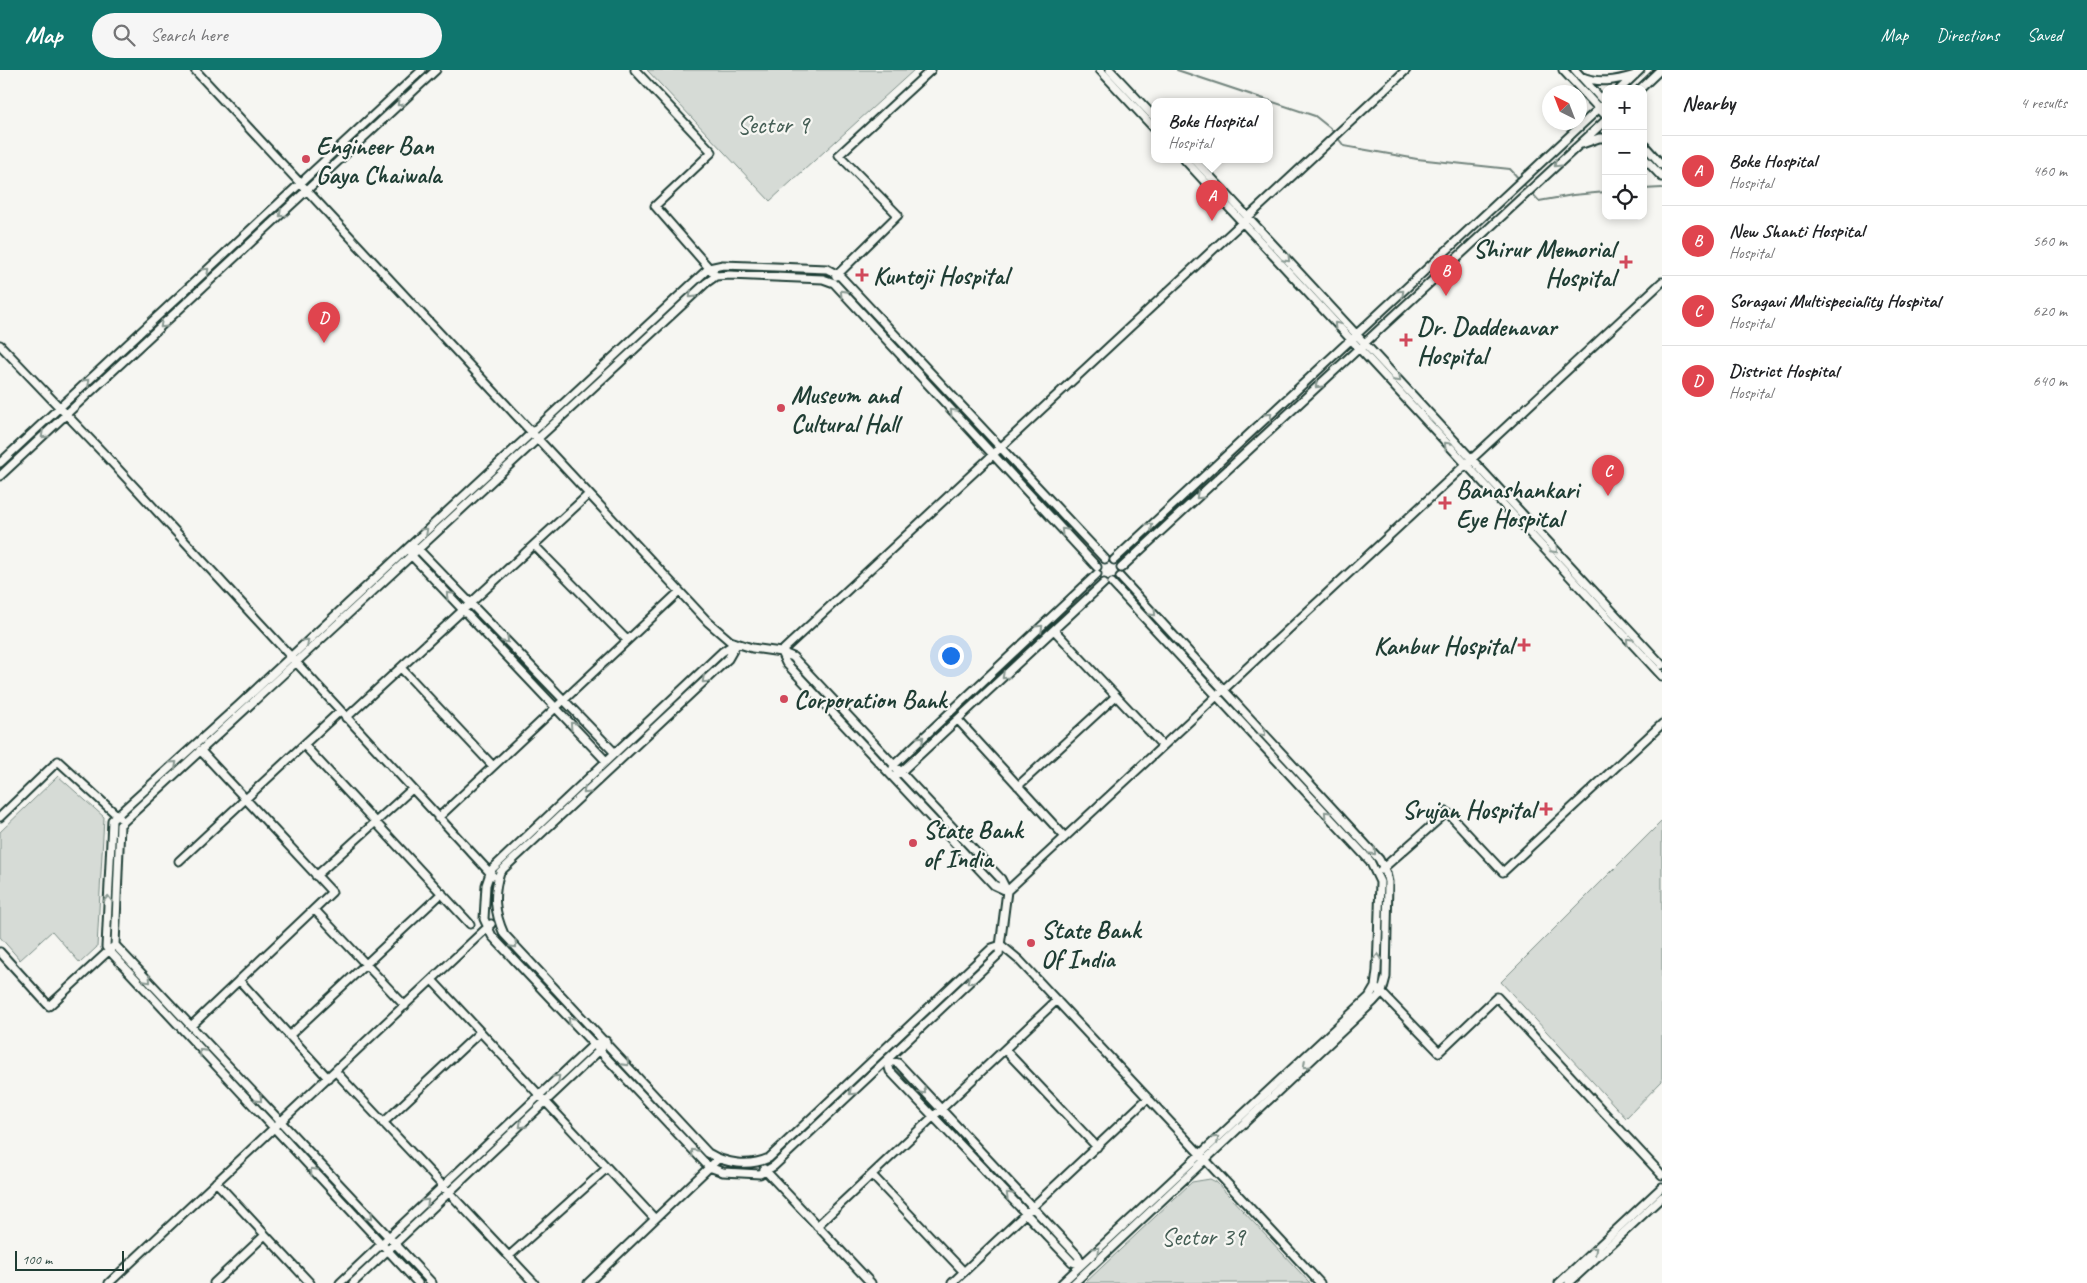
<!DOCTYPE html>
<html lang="en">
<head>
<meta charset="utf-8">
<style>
  body { margin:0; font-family:Caveat,sans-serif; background:#f6f6f6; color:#202124 }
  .controls { position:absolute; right:15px; top:15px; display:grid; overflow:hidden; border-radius:10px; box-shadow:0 2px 8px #0003 }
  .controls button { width:45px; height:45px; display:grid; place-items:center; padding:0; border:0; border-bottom:1px solid #e0e0e0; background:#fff; color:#202124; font:25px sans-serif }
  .compass { position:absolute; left:1542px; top:15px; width:45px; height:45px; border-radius:50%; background:#fff; box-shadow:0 2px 8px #0003; rotate:318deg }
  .scale { position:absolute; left:15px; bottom:12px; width:109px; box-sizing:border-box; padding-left:5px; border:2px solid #1f3d34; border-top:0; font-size:14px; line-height:18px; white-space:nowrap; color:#1f3d34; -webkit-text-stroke:4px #f6f6f2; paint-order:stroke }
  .you { position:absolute; left:950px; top:585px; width:18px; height:18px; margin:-12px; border:4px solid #fff; border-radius:50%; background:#1a73e8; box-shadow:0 0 0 8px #1a73e833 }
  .badge { display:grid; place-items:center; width:32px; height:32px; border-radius:50%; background:#0f766e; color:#fff; font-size:16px; font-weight:700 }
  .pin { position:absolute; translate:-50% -41px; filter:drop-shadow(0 1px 2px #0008) }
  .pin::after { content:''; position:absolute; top:26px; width:18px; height:15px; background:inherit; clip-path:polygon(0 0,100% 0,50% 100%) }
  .popup { position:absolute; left:1151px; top:28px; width:122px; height:65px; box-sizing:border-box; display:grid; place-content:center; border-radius:10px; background:#fff; filter:drop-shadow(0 1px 4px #0005); font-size:16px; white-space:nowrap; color:#757577 }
  .popup b { font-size:19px; color:#202124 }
  .popup::after { content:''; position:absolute; left:50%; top:100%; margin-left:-10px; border:10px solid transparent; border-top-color:#fff }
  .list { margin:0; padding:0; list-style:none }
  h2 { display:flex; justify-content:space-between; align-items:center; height:65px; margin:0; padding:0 20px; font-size:21px }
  h2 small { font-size:16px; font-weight:400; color:#757577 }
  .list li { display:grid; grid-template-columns:32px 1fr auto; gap:15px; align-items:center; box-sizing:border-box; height:70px; padding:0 20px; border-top:1px solid #e0e0e0 }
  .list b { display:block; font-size:19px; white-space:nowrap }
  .list p { margin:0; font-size:16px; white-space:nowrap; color:#757577 }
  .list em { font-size:16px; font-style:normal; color:#757577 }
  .icon { flex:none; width:28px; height:28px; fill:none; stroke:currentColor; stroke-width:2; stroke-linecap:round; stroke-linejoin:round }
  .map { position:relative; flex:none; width:1662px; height:1213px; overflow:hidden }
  header { display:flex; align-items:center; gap:30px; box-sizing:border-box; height:70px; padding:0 25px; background:#0f766e; color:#fff }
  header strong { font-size:24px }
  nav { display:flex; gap:28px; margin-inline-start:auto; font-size:18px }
  .search { width:350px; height:45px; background:#f6f6f6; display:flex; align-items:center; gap:12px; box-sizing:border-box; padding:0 18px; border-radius:28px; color:#757577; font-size:19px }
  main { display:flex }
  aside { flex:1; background:#fff }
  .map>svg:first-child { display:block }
  .green { fill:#d6dbd6; stroke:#7a8c85 }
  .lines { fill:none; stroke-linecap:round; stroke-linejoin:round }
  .stream { stroke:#72847d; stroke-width:2 }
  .minor-casing { stroke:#1f3d34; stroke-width:11 }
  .minor { stroke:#f6f6f2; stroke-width:7 }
  .oneway { stroke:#8a9a93 }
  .poi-dot { fill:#d1495b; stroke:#f6f6f2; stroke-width:2 }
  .labels { text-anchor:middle; stroke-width:4.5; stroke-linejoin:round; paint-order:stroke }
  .park-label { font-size:25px; fill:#445d54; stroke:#f6f6f2 }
  .poi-label { font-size:25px; font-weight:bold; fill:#1f3d34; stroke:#f6f6f2; text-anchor:start }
</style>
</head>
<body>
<header>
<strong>Map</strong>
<div class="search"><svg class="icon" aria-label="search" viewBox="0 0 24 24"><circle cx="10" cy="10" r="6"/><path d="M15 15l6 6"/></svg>Search here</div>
<nav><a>Map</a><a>Directions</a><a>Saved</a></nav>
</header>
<main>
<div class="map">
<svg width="1662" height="1213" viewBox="0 0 1662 1213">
  <rect width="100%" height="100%" fill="#f6f6f2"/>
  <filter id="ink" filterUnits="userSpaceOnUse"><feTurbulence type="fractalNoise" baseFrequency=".02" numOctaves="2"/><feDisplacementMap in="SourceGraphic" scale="10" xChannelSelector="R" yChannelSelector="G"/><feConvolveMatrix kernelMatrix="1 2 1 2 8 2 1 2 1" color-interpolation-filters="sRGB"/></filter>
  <g filter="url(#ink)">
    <path class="green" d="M647,0H914L770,131Z
      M58,706L104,747L97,877L80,893L52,861L20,890L0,867V762Z
      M1662,751V1011L1626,1048L1501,912Z
      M1210,1109L1216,1112L1310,1213H1085L1192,1112Z"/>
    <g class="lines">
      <path class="stream" d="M1177,0L1315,46L1330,58L1344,76L1417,89L1510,99L1539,131L1573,125L1606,122
        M1643,119L1662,118"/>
      <g class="minor-casing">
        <path id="minor" d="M195,0L708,552L730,571L752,578L781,582L1406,0
          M635,0L712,82L655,136L716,206
          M1100,0L1154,58
          M1110,0L1154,47
          M1563,0L1606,46
          M1575,0L1606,34
          M1580,6C1599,14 1615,11 1635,5
          M1620,19L1640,0
          M1640,19L1660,0
          M1582,74L1599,68H1606
          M1643,74L1662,95
          M1643,87L1662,107
          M1185,90L1662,606
          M1195,90L1662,595
          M836,206L898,145L839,85L931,0
          M0,275L106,386L493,806
          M0,393L422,0
          M0,406L436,0
          M534,475L627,570
          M414,477L418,479L615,683
          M410,481L411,485L606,691
          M1114,490L1606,32
          M1121,498L1606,50
          M1054,560L1163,676
          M736,573L722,582L491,800L486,815L484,849L492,866L709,1097L723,1102L760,1104L774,1096L999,884L1007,821L1662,212
          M736,575L728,589L500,802C493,824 494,842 504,864L708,1083C726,1094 749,1097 769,1088L992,878L1001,875
          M781,582L793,587L1001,809L1007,821L994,815L786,593Z
          M401,598L493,696
          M346,648L588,425
          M958,650L1065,767
          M304,675L470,854
          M893,698L894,695L1097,504
          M897,704L901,702L1104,513
          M1018,716L1116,626
          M0,747L58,691L120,748
          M438,748L679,522
          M179,791L340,641
          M1381,800L1447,742L1503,802L1662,654
          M316,806L412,719
          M314,839L405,936
          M115,875L432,1213
          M1001,875L1019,890L1320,1213
          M0,882L49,936L115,875L120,755L706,213L716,206L729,205L823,209L834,213L1097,497
          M239,910L328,1008
          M432,910L655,1149
          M1379,920L1439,982L1497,927L1662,1105
          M191,956L332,822L200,680
          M289,966L442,823
          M1005,980L1097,1077
          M887,990L890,1001L1072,1192L1081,1195
          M887,990L898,993L1078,1186L1081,1195
          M335,1001L534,1213
          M383,1053L480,962
          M764,1099L871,1213
          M872,1105L964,1202
          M216,1112L310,1213
          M817,1156L1057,930
          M509,1186L607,1098
          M109,1213L491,854
          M214,1213L265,1165
          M340,1213L594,974L606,971
          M353,1213L602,978
          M418,1213L106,877L112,750L239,635L709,198L723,195L827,199L840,206L1105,489
          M588,1213L718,1089
          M952,1213L1148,1028
          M1062,1213L1369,927L1375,917L1377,901L1380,812L1370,791L1112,513
          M1074,1213L1373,932L1382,922L1386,907L1388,812L1386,803L1379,789L1120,507
          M1559,1213L1662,1117
          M1569,1213L1662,1127"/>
      </g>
      <use href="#minor" class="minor"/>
    </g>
    <defs><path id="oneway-chevron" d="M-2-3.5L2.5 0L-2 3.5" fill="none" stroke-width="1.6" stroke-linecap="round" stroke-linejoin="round" transform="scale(1.25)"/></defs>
    <g class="oneway">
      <use href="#oneway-chevron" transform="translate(400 33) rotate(137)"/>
      <use href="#oneway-chevron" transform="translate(1557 94) rotate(137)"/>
      <use href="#oneway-chevron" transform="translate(282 144) rotate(137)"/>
      <use href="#oneway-chevron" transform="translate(1287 189) rotate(47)"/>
      <use href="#oneway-chevron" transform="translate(206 201) rotate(-43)"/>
      <use href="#oneway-chevron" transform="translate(843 223) rotate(-133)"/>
      <use href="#oneway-chevron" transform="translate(1401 223) rotate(-43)"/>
      <use href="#oneway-chevron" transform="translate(692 225) rotate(137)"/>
      <use href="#oneway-chevron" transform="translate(163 255) rotate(137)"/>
      <use href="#oneway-chevron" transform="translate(1337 255) rotate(-132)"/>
      <use href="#oneway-chevron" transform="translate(1398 309) rotate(47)"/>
      <use href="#oneway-chevron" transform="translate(87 312) rotate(-43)"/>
      <use href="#oneway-chevron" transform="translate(1318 315) rotate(137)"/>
      <use href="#oneway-chevron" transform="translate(953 342) rotate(-133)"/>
      <use href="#oneway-chevron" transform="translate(1269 346) rotate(-43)"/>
      <use href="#oneway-chevron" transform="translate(44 365) rotate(137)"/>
      <use href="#oneway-chevron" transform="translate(1447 375) rotate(-133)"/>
      <use href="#oneway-chevron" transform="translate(1199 426) rotate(137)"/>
      <use href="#oneway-chevron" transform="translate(1150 456) rotate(-43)"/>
      <use href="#oneway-chevron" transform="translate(425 461) rotate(-43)"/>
      <use href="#oneway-chevron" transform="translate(1064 461) rotate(-133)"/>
      <use href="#oneway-chevron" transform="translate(1555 480) rotate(47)"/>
      <use href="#oneway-chevron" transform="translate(449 525) rotate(-133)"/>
      <use href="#oneway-chevron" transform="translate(1153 543) rotate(47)"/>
      <use href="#oneway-chevron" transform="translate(1040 558) rotate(-43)"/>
      <use href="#oneway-chevron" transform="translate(506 570) rotate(46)"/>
      <use href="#oneway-chevron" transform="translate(1629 571) rotate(-133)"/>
      <use href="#oneway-chevron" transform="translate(306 572) rotate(-43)"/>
      <use href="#oneway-chevron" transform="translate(1005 606) rotate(137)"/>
      <use href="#oneway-chevron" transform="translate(705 610) rotate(137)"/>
      <use href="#oneway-chevron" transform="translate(573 655) rotate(-133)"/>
      <use href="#oneway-chevron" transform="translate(1263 663) rotate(47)"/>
      <use href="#oneway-chevron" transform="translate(921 669) rotate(-43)"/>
      <use href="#oneway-chevron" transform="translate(174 694) rotate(-42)"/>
      <use href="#oneway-chevron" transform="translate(586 721) rotate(137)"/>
      <use href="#oneway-chevron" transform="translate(1327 744) rotate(-133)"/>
      <use href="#oneway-chevron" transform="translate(1373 782) rotate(47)"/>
      <use href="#oneway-chevron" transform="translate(108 829) rotate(-87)"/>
      <use href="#oneway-chevron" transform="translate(514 875) rotate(47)"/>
      <use href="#oneway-chevron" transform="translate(1378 887) rotate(-88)"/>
      <use href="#oneway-chevron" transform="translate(148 910) rotate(47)"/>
      <use href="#oneway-chevron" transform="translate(970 911) rotate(137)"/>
      <use href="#oneway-chevron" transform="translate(571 950) rotate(-133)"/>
      <use href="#oneway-chevron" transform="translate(202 982) rotate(-133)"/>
      <use href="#oneway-chevron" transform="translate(626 993) rotate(47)"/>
      <use href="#oneway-chevron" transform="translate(1306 995) rotate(137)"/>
      <use href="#oneway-chevron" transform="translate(557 1008) rotate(-43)"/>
      <use href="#oneway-chevron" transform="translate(923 1021) rotate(47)"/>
      <use href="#oneway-chevron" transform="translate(852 1022) rotate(137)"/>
      <use href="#oneway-chevron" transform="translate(259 1029) rotate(47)"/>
      <use href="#oneway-chevron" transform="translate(522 1055) rotate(137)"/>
      <use href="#oneway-chevron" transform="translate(1216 1069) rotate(-43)"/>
      <use href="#oneway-chevron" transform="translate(694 1082) rotate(-133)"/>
      <use href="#oneway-chevron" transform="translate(313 1101) rotate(-133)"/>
      <use href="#oneway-chevron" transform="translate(1009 1125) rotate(-134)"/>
      <use href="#oneway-chevron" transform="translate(426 1132) rotate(-43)"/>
      <use href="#oneway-chevron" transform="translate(370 1147) rotate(47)"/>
      <use href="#oneway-chevron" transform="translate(1097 1180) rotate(-43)"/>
      <use href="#oneway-chevron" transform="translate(1594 1180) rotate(-43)"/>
    </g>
  </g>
  <g class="poi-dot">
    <circle cx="306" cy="89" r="5"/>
    <path d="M1623.5 184.5h5v5h5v5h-5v5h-5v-5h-5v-5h5z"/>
    <path d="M859.5 197.5h5v5h5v5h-5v5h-5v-5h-5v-5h5z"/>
    <path d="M1403.5 262.5h5v5h5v5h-5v5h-5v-5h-5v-5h5z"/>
    <circle cx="781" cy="338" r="5"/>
    <path d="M1442.5 425.5h5v5h5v5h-5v5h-5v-5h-5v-5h5z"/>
    <path d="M1521.5 567.5h5v5h5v5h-5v5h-5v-5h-5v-5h5z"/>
    <circle cx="784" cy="629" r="5"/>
    <path d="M1543.5 731.5h5v5h5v5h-5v5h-5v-5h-5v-5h5z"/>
    <circle cx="913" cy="773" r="5"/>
    <circle cx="1031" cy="873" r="5"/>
  </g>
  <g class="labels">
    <g class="park-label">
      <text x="773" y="63">Sector 9</text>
      <text x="1203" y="1175">Sector 39</text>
    </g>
    <g class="poi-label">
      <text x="316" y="84">Engineer Ban<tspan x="316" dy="29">Gaya Chaiwala</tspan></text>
      <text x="1615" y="187" text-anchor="end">Shirur Memorial<tspan x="1615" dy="29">Hospital</tspan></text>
      <text x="873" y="214">Kuntoji Hospital</text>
      <text x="1417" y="265">Dr. Daddenavar<tspan x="1417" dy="29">Hospital</tspan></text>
      <text x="791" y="333">Museum and<tspan x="791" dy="29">Cultural Hall</tspan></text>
      <text x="1456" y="428">Banashankari<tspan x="1456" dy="29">Eye Hospital</tspan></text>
      <text x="1513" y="584" text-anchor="end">Kanbur Hospital</text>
      <text x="794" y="638">Corporation Bank</text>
      <text x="1535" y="748" text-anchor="end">Srujan Hospital</text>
      <text x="923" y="768">State Bank<tspan x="923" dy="29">of India</tspan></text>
      <text x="1041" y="868">State Bank<tspan x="1041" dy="29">Of India</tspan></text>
    </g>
  </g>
</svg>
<div class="controls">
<button>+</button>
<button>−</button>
<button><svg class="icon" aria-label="locate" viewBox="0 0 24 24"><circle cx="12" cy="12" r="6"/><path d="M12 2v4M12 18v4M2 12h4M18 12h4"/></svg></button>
</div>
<svg class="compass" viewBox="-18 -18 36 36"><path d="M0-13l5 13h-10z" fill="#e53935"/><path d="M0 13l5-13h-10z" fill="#757577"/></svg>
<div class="scale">100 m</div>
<div class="you"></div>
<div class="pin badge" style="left:1212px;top:151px;background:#e0444e">A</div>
<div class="popup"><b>Boke Hospital</b>Hospital</div>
<div class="pin badge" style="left:1446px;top:226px;background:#e0444e">B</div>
<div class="pin badge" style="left:1608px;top:426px;background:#e0444e">C</div>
<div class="pin badge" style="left:324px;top:273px;background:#e0444e">D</div>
</div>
<aside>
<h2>Nearby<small>4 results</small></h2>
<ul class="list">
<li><span class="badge" style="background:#e0444e">A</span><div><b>Boke Hospital</b><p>Hospital</p></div><em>460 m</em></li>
<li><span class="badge" style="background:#e0444e">B</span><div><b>New Shanti Hospital</b><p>Hospital</p></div><em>560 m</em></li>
<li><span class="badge" style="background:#e0444e">C</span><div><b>Soragavi Multispeciality Hospital</b><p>Hospital</p></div><em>620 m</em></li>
<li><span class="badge" style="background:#e0444e">D</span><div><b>District Hospital</b><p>Hospital</p></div><em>640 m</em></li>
</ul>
</aside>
</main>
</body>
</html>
